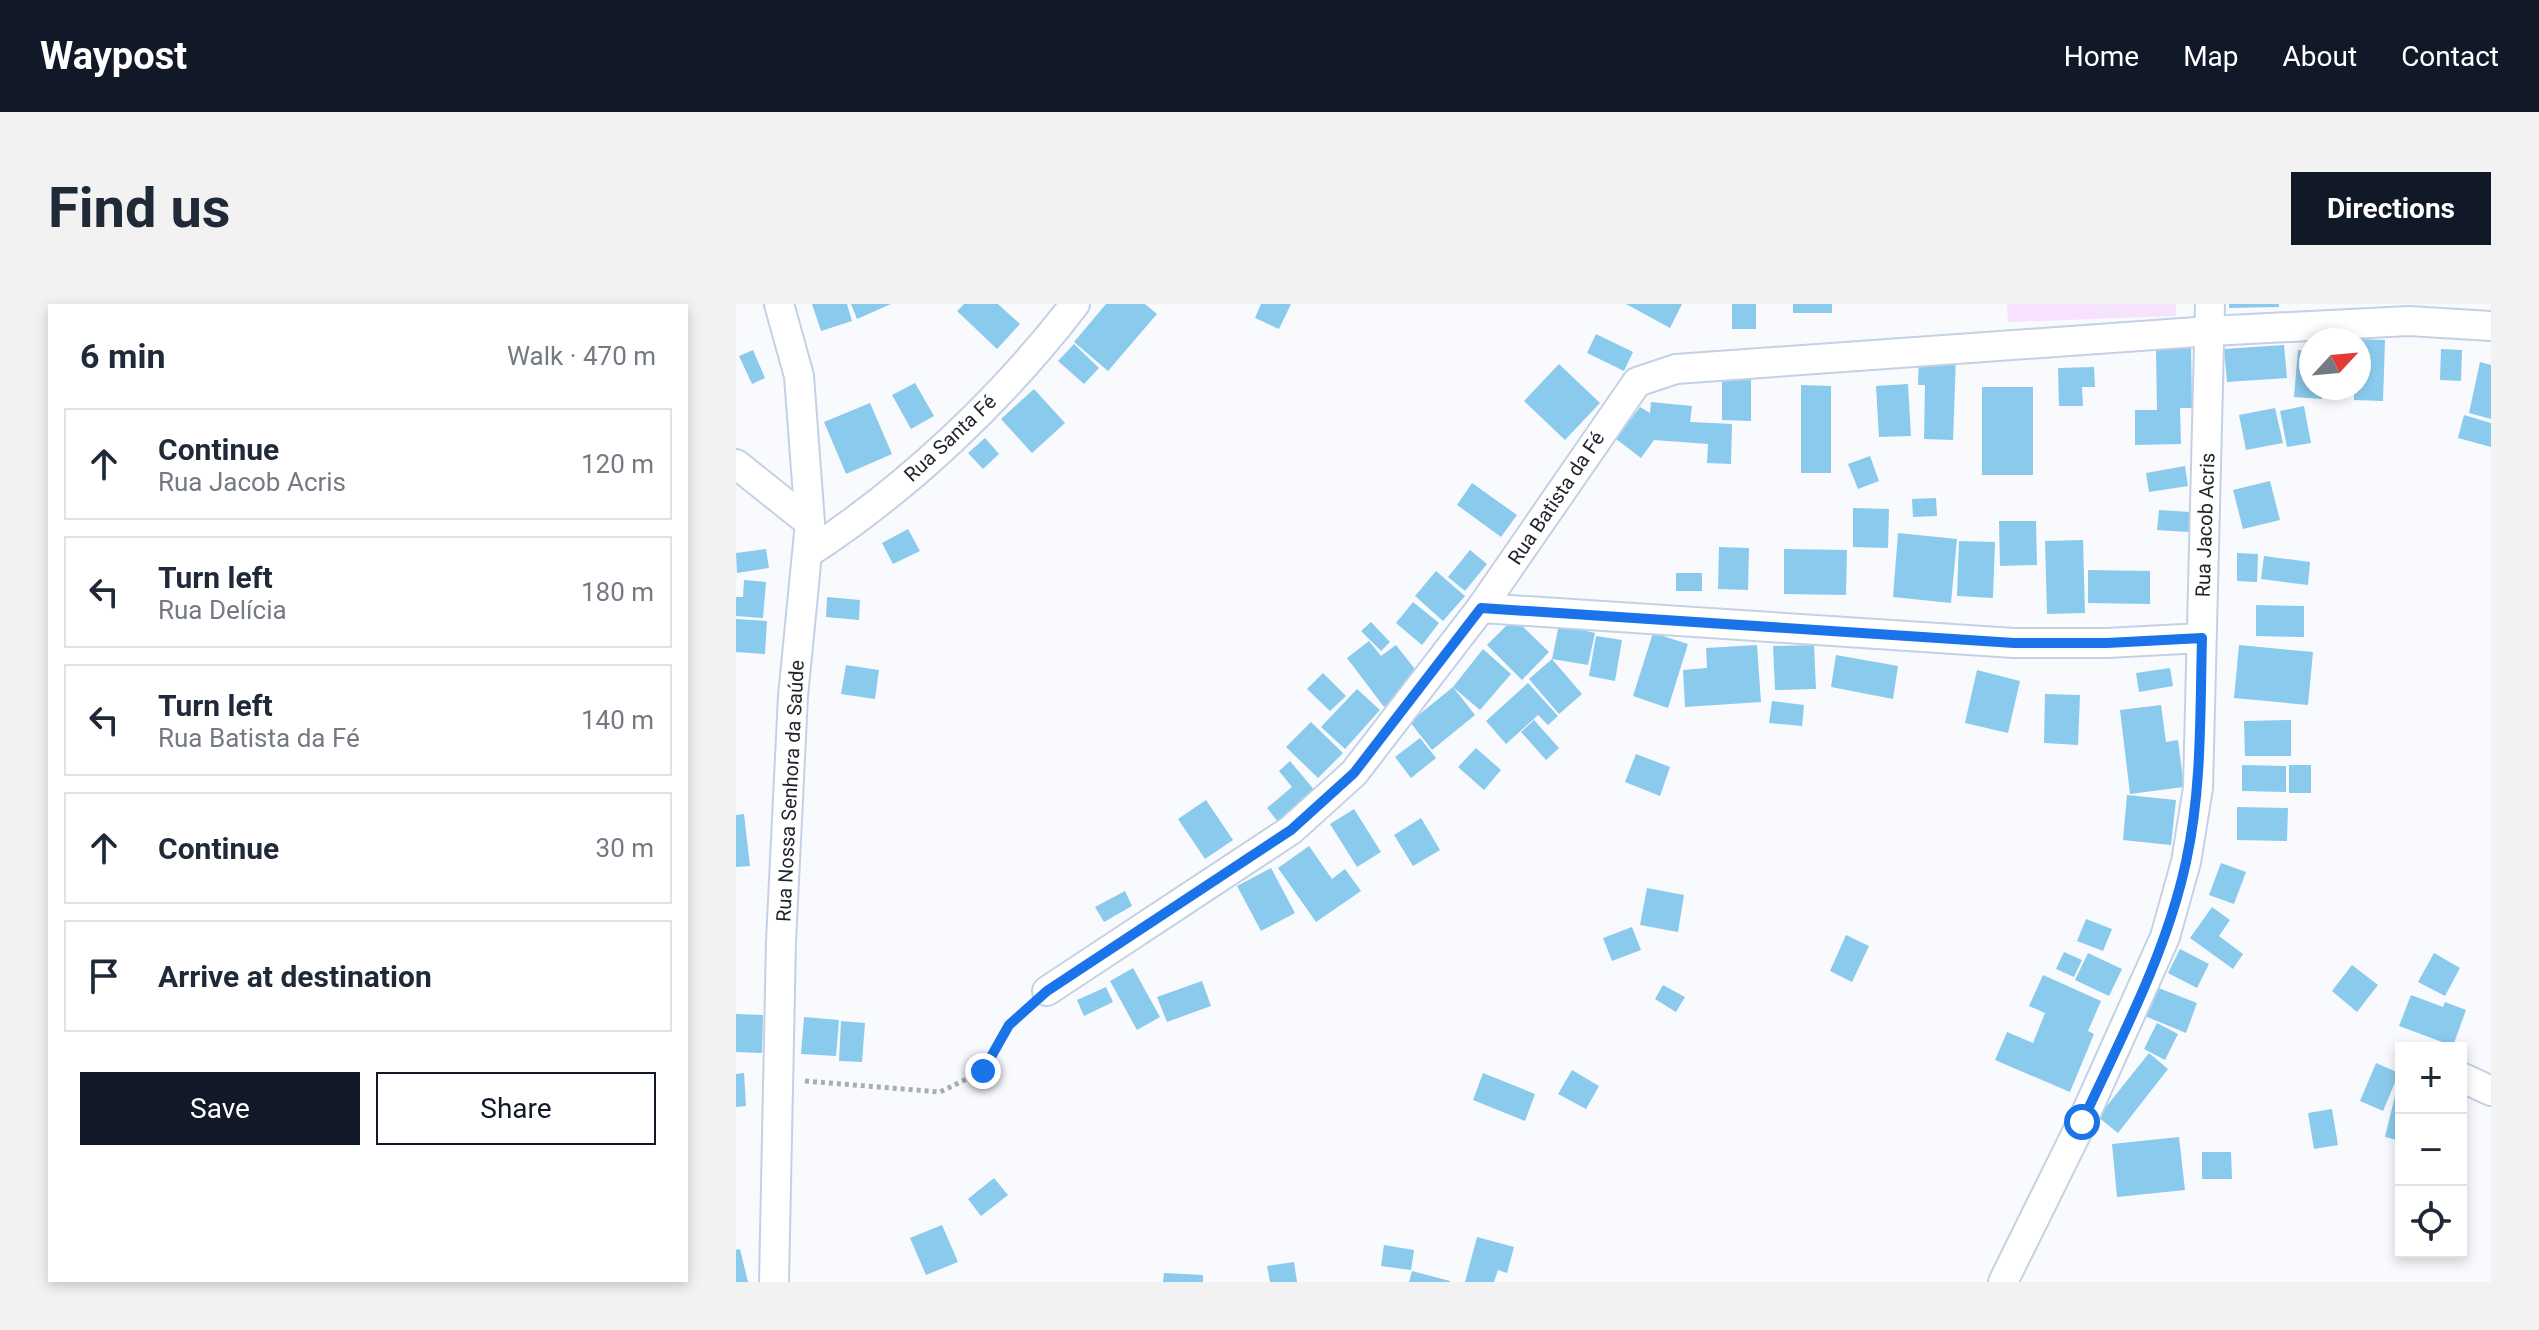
<!DOCTYPE html>
<html lang="en">
<head>
<meta charset="utf-8">
<style>
  body { margin:0; font-family:Roboto,sans-serif; background:#f2f2f3; color:#1f2937 }
  .controls { position:absolute; right:24px; bottom:24px; display:grid; overflow:hidden; border-radius:0px; box-shadow:0 4px 12px #0003 }
  .controls button { width:72px; height:72px; display:grid; place-items:center; padding:0; border:0; border-bottom:2px solid #e0e1e3; background:#fff; color:#1f2937; font:40px sans-serif }
  .compass { position:absolute; left:1563px; top:24px; width:72px; height:72px; border-radius:50%; background:#fff; box-shadow:0 4px 12px #0003; rotate:64deg }
  .stop { position:absolute; width:24px; height:24px; margin:-18px; border:6px solid #1a73e8; border-radius:50%; background:#fff }
  .stop.end { background:#1a73e8; border-color:#fff; box-shadow:0 2px 8px #0008 }
  .list { margin:0; padding:0; list-style:none }
  h2 { display:flex; justify-content:space-between; align-items:center; height:104px; margin:0; padding:0 32px; font-size:34px }
  h2 small { font-size:26px; font-weight:400; color:#747a83 }
  .list li { display:grid; grid-template-columns:52px 1fr auto; gap:24px; align-items:center; box-sizing:border-box; height:112px; margin:0 16px 16px; padding:0 16px; border:2px solid #e0e1e3; border-radius:0px }
  .list b { display:block; font-size:30px; white-space:nowrap }
  .list p { margin:0; font-size:26px; white-space:nowrap; color:#747a83 }
  .list em { font-size:26px; font-style:normal; color:#747a83 }
  .actions { display:flex; gap:16px; padding:24px 32px }
  .actions a { flex:1; padding:18px 0; border:2px solid #111827; border-radius:0px; text-align:center; font-size:28px; color:#111827 }
  .actions .main { background:#111827; color:#fff }
  .icon { flex:none; width:44px; height:44px; fill:none; stroke:currentColor; stroke-width:2; stroke-linecap:round; stroke-linejoin:round }
  .map { position:relative; flex:none; width:1755px; height:978px; overflow:hidden; border-radius:0px }
  header { display:flex; align-items:center; gap:48px; box-sizing:border-box; height:112px; padding:0 40px; background:#111827; color:#fff }
  header strong { font-size:38px }
  nav { display:flex; gap:44px; margin-inline-start:auto; font-size:28px }
  .intro { display:flex; align-items:center; justify-content:space-between; box-sizing:border-box; height:192px; padding:0 48px }
  h1 { margin:0; font-size:56px }
  .button { padding:20px 36px; border-radius:0px; background:#111827; color:#fff; font-size:28px; font-weight:700 }
  main { display:flex; gap:48px; padding:0 48px }
  aside { flex:1; background:#fff; border-radius:0px; box-shadow:0 4px 12px #0003 }
  .map>svg:first-child { display:block }
  .green { fill:#f7e2fe }
  .building { fill:#8acaec }
  .lines { fill:none; stroke-linecap:round; stroke-linejoin:round }
  .minor-casing { stroke:#c4d1e5; stroke-width:32 }
  .path { stroke:#a9acb1; stroke-width:5; stroke-dasharray:4 4; stroke-linecap:butt }
  .minor { stroke:#fff; stroke-width:28 }
  .route { stroke:#1a73e8; stroke-width:10 }
  .labels { text-anchor:middle; stroke-width:7; stroke-linejoin:round; paint-order:stroke }
  .street-label { font-size:20px; fill:#1f242b; stroke:#fff }
</style>
</head>
<body>
<header>
<strong>Waypost</strong>
<nav><a>Home</a><a>Map</a><a>About</a><a>Contact</a></nav>
</header>
<div class="intro"><h1>Find us</h1><a class="button">Directions</a></div>
<main>
<aside>
<h2>6 min<small>Walk · 470 m</small></h2>
<ul class="list">
<li><svg class="icon" aria-label="ahead" viewBox="0 0 24 24"><path d="M12 20V5M6 11l6-6 6 6"/></svg><div><b>Continue</b><p>Rua Jacob Acris</p></div><em>120 m</em></li>
<li><svg class="icon" aria-label="left" viewBox="0 0 24 24"><path d="M17 20v-9H6M10 6l-5 5 5 5"/></svg><div><b>Turn left</b><p>Rua Delícia</p></div><em>180 m</em></li>
<li><svg class="icon" aria-label="left" viewBox="0 0 24 24"><path d="M17 20v-9H6M10 6l-5 5 5 5"/></svg><div><b>Turn left</b><p>Rua Batista da Fé</p></div><em>140 m</em></li>
<li><svg class="icon" aria-label="ahead" viewBox="0 0 24 24"><path d="M12 20V5M6 11l6-6 6 6"/></svg><div><b>Continue</b></div><em>30 m</em></li>
<li><svg class="icon" aria-label="arrive" viewBox="0 0 24 24"><path d="M6 21V4h12l-3 4 3 4H6"/></svg><div><b>Arrive at destination</b></div></li>
</ul>
<div class="actions"><a class="main">Save</a><a>Share</a></div>
</aside>
<div class="map">
<svg width="1755" height="978" viewBox="0 0 1755 978">
  <rect width="100%" height="100%" fill="#f8fafe"/>
  <path class="green" d="M1271,0H1440V12L1272,18Z"/>
  <path class="building" d="M76,0H111L116,17L85,27Z
    M115,0H155L121,15Z
    M228,0H262L284,20L261,45L221,7Z
    M370,0H409L421,10L372,67L338,38Z
    M525,0H555L543,25L519,14Z
    M890,0H946L934,24Z
    M996,0H1020V25H996Z
    M1057,0H1096V9H1057Z
    M1493,0H1543V3L1493,4Z
    M860,30L897,48L888,67L851,49Z
    M1623,35L1649,36L1647,97L1618,96V84H1623Z
    M338,40L363,64L348,80L322,57Z
    M1455,40L1456,104H1444L1445,140L1399,141V106H1421L1420,42Z
    M1548,41L1551,74L1491,78L1488,45Z
    M1705,45L1726,46L1725,77L1704,76Z
    M17,46L29,74L16,80L3,52Z
    M1562,46L1575,47V84H1587L1586,95L1558,93Z
    M1183,51L1220,52L1217,136L1188,135L1189,81H1182Z
    M1744,58L1755,61V115L1733,109Z
    M823,60L864,99L829,136L788,97Z
    M1358,63L1359,83H1346L1347,102H1323L1322,64Z
    M986,75H1015V117L986,116Z
    M179,79L198,112L175,125L156,91Z
    M1172,80L1175,132L1143,133L1140,82Z
    M1065,81L1095,82V169H1065Z
    M1246,83H1297V171H1246Z
    M298,85L329,119L296,149L265,115Z
    M915,98L956,102L954,118L996,120L995,160L971,159L972,140L918,136L905,154L880,135L904,103L914,109Z
    M134,99L156,150L110,170L88,118Z
    M1568,102L1575,139L1551,143L1544,107Z
    M1539,104L1547,139L1510,146L1503,111Z
    M1728,111L1755,119V143L1722,134Z
    M249,134L263,150L247,165L232,149Z
    M1134,152L1143,177L1122,185L1112,160Z
    M1449,162L1452,182L1413,188L1410,169Z
    M1534,177L1544,216L1507,225L1497,186Z
    M736,179L781,211L765,233L721,201Z
    M1200,194L1201,212L1177,213L1176,195Z
    M1117,204L1153,205L1152,244L1117,243Z
    M1423,206L1454,208L1453,228L1421,226Z
    M1263,217H1300L1301,261L1264,262Z
    M172,225L184,247L157,260L146,239Z
    M1162,229L1221,235L1215,299L1157,293Z
    M1347,236L1349,309L1311,310L1309,237Z
    M1223,237L1259,238L1257,294L1221,292Z
    M983,243L1013,244L1012,286L982,285Z
    M30,245L33,264L1,269L0,249Z
    M1048,245L1111,246L1110,291L1048,290Z
    M734,246L751,260L729,287L712,273Z
    M1501,249L1522,250L1521,278L1501,277Z
    M1528,252L1574,258L1572,281L1525,275Z
    M1352,266L1414,267V300L1352,299Z
    M700,267L729,292L707,317L679,292Z
    M940,269H966V287H940Z
    M8,276L30,278L27,314L0,312V293H7Z
    M91,293L124,296L123,316L90,313Z
    M677,298L703,319L686,341L660,319Z
    M1520,301L1568,302V333L1520,332Z
    M778,314L813,348L786,376L751,341Z
    M0,315L31,317L29,350L0,348Z
    M635,318L654,338L645,347L625,327Z
    M823,320L859,329L852,361L816,355Z
    M917,329L952,340L932,404L897,392Z
    M860,332L886,336L879,377L853,372Z
    M633,337L645,352L660,341L686,374L648,403L611,354Z
    M1021,341L1025,398L949,403L947,366L971,364L970,344Z
    M1078,341L1080,385L1039,386L1037,342Z
    M1503,341L1577,348L1572,401L1498,394Z
    M747,345L775,370L744,406L717,383L739,411L696,446L674,418L717,383Z
    M1100,351L1162,362L1157,395L1095,383Z
    M816,355L846,390L823,410L793,375Z
    M110,361L143,366L139,395L105,390Z
    M1434,364L1437,382L1403,388L1400,369Z
    M1241,366L1284,377L1272,429L1229,419Z
    M587,369L610,392L594,407L571,385Z
    M792,379L822,412L812,421L802,411L770,440L750,417Z
    M621,385L644,406L609,445L585,423Z
    M1309,390L1344,391L1342,441L1308,439Z
    M1036,397L1068,401L1066,422L1033,419Z
    M1425,401L1430,438L1442,436L1448,483L1394,490L1384,406Z
    M798,416L823,444L810,456L785,428Z
    M1555,416V452H1509L1508,417Z
    M575,418L607,449L582,474L550,443Z
    M684,434L700,454L675,474L659,453Z
    M740,444L765,466L748,486L722,463Z
    M900,450L934,463L924,492L889,478Z
    M554,457L580,488L543,519L531,504L556,483L543,467Z
    M1506,461L1550,462V488L1506,487Z
    M1553,461H1575V489H1553Z
    M1391,491L1440,496L1435,541L1387,536Z
    M470,496L497,536L469,555L442,515Z
    M1501,503L1552,504L1551,537L1501,536Z
    M618,505L645,548L621,563L594,520Z
    M8,510L14,562L0,563V511Z
    M685,514L704,546L677,562L658,531Z
    M573,542L596,575L609,565L625,587L580,618L542,564Z
    M1485,559L1510,568L1498,600L1473,591Z
    M535,564L559,609L525,627L501,582Z
    M911,584L948,591L942,628L904,621Z
    M389,587L396,602L368,618L359,603Z
    M1476,603L1494,616L1483,632L1507,650L1497,665L1454,634Z
    M1350,615L1376,625L1367,647L1341,637Z
    M896,623L905,646L876,657L867,634Z
    M1110,631L1133,642L1116,678L1094,667Z
    M1444,645L1473,660L1461,684L1432,669Z
    M1328,648L1346,656L1338,673L1320,665Z
    M1352,649L1386,665L1373,692L1339,676Z
    M1698,649L1724,664L1709,692L1682,678Z
    M1616,661L1642,681L1621,708L1596,687Z
    M397,664L424,713L401,726L374,677Z
    M1307,671L1365,697L1352,727L1358,730L1334,788L1259,756L1271,728L1297,739L1309,709L1293,702Z
    M466,677L475,702L431,718L421,693Z
    M927,681L949,693L940,708L919,695Z
    M370,683L377,698L348,712L341,696Z
    M1420,683L1461,699L1450,729L1409,712Z
    M1675,691L1707,703L1709,698L1730,706L1717,742L1663,722Z
    M0,710L27,711L26,749L0,748Z
    M68,713L103,716L100,752L65,750Z
    M105,717L129,719L126,758L103,757Z
    M1421,719L1442,730L1429,756L1408,745Z
    M1413,749L1432,765L1382,829L1362,813Z
    M1640,759L1663,769L1647,807L1624,797Z
    M836,766L863,782L850,805L822,790Z
    M8,769L10,802L0,803V770Z
    M747,769L799,790L789,817L737,796Z
    M1664,771H1665V837L1649,833Z
    M1596,805L1602,841L1578,845L1572,809Z
    M1443,833L1449,886L1381,893L1376,840Z
    M1466,848H1495L1496,875H1466Z
    M258,874L272,891L245,912L232,895Z
    M206,921L222,958L190,971L174,934Z
    M741,933L778,943L771,969L762,966L758,978H729Z
    M648,941L678,946L675,966L645,962Z
    M4,945L12,978H0V946Z
    M558,958L561,978H534L531,962Z
    M676,967L714,977V978H673Z
    M428,969L467,971V978H427Z"/>
  <g class="lines">
    <g class="minor-casing">
      <path id="minor" d="M0,160L74,219
        M72,249C172,184 266,95 339,0
        M745,304L1278,339H1371L1466,334
        M311,687L555,526L618,469L745,304L901,78L940,65L1474,27L1673,17L1755,22
        M1725,773L1755,787
        M38,978L45,638L57,392L74,219L63,72L43,0
        M1267,978L1346,818L1429,633L1450,558L1462,484L1474,0"/>
    </g>
    <path class="path" d="M69,777L204,788L247,767L273,721L292,704"/>
    <use href="#minor" class="minor"/>
  </g>
  <g class="lines">
    <path class="route" d="M247,767L273,721L311,687L555,526L618,469L745,304L1278,339H1371L1466,334C1464,409 1466,485 1450,558C1430,650 1385,734 1346,818"/>
  </g>
  <g class="labels">
    <g class="street-label">
      <text transform="translate(214 134) rotate(-43)" y="7">Rua Santa Fé</text>
      <text transform="translate(820 194) rotate(-56)" y="7">Rua Batista da Fé</text>
      <text transform="translate(1469 221) rotate(-88)" y="7">Rua Jacob Acris</text>
      <text transform="translate(54 487) rotate(-87)" y="7">Rua Nossa Senhora da Saúde</text>
    </g>
  </g>
</svg>
<div class="controls">
<button>+</button>
<button>−</button>
<button><svg class="icon" aria-label="locate" viewBox="0 0 24 24"><circle cx="12" cy="12" r="6"/><path d="M12 2v4M12 18v4M2 12h4M18 12h4"/></svg></button>
</div>
<svg class="compass" viewBox="-18 -18 36 36"><path d="M0-13l5 13h-10z" fill="#e53935"/><path d="M0 13l5-13h-10z" fill="#747a83"/></svg>
<div class="stop" style="left:1346px;top:818px"></div>
<div class="stop end" style="left:247px;top:767px"></div>
</div>
</main>
</body>
</html>
